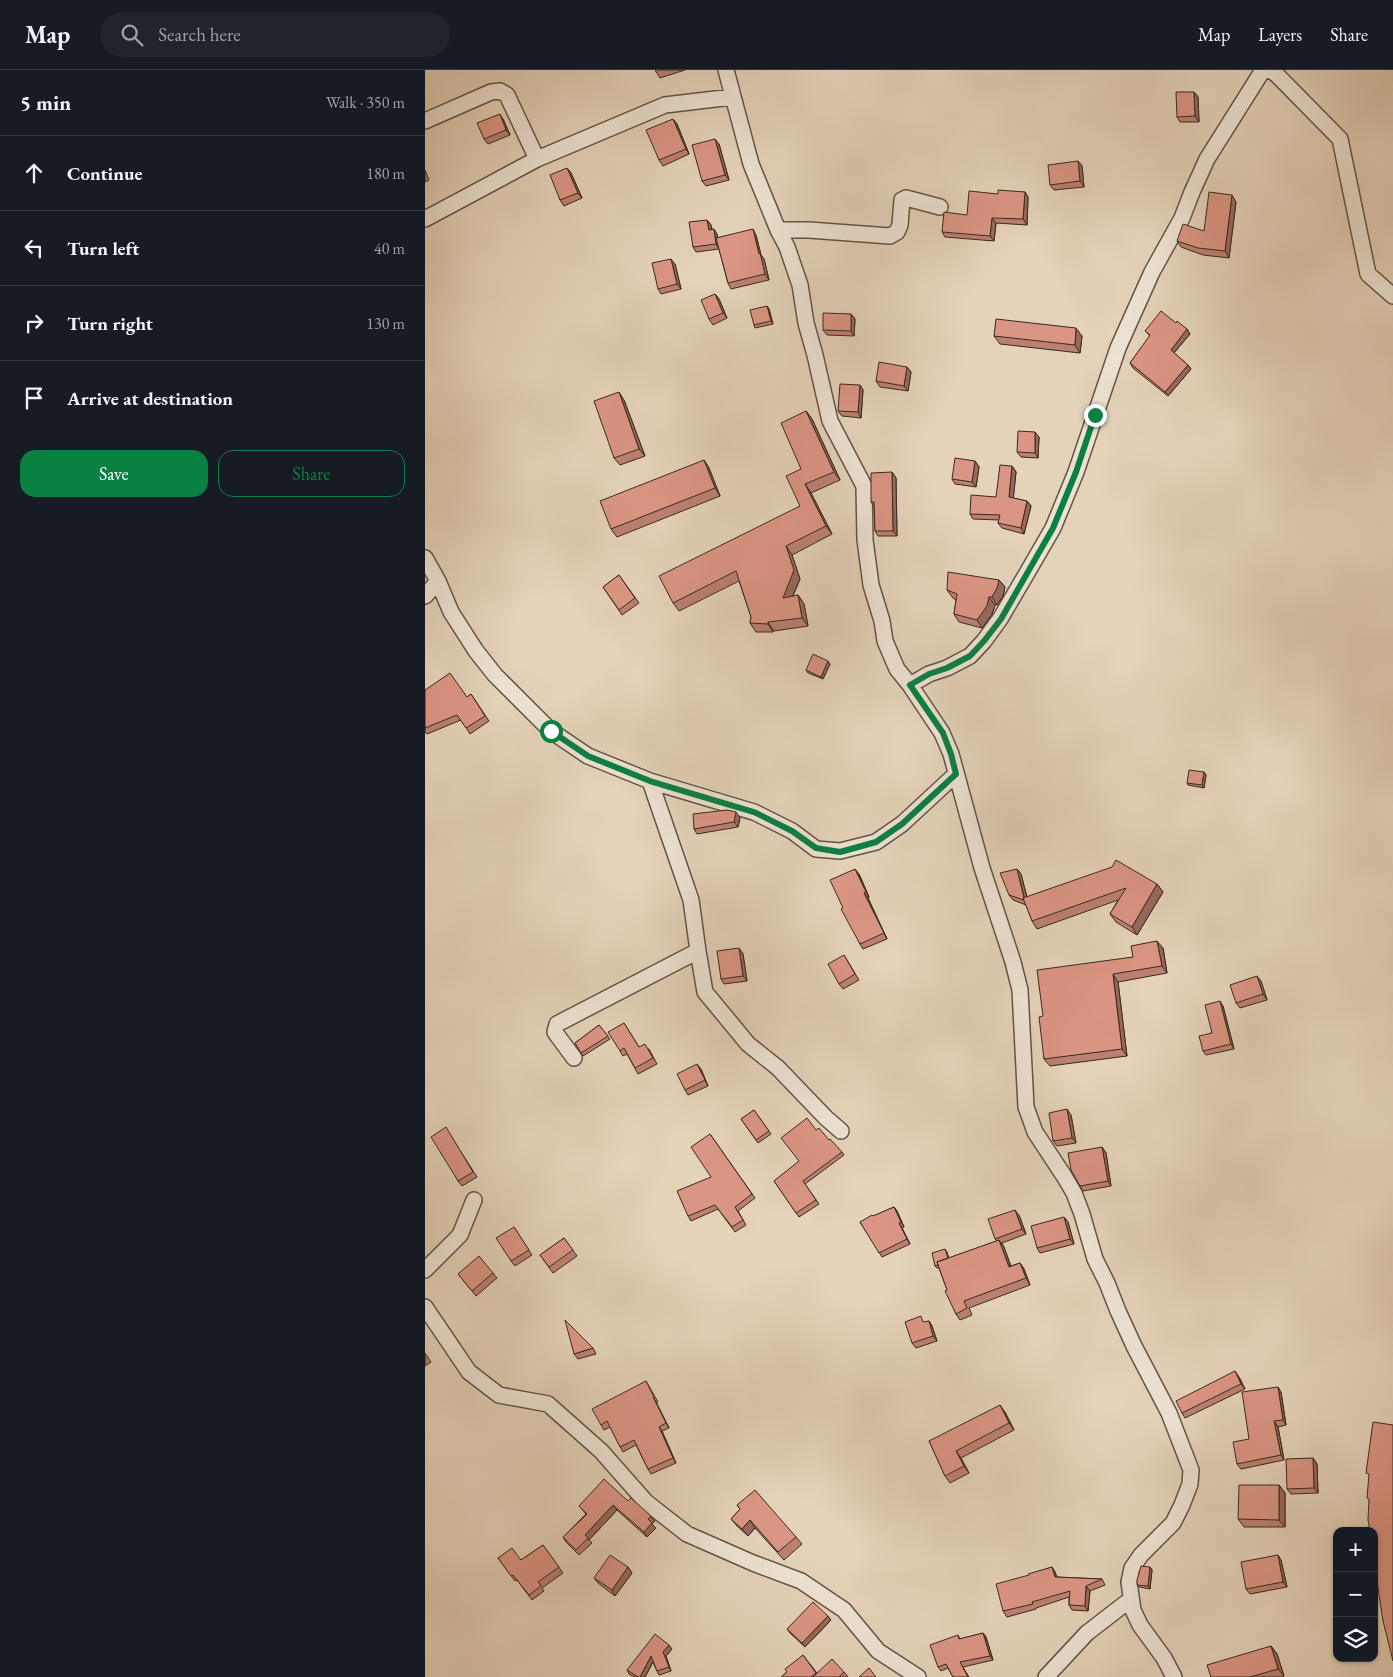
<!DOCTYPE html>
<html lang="en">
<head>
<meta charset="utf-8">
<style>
  body { margin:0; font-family:"EB Garamond",serif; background:#20242c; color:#f1f3f6 }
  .controls { position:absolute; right:15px; bottom:15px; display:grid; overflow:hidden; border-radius:10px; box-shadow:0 1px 4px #0004 }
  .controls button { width:45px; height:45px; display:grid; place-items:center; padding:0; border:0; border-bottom:1px solid #363941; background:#171b24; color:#f1f3f6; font:25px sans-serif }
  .stop { position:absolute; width:15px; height:15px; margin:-11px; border:4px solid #0b8043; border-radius:50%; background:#fff }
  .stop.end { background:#0b8043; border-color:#fff; box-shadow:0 1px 5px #0008 }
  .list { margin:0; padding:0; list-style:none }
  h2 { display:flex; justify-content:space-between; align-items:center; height:65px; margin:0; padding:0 20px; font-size:21px }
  h2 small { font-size:16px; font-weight:400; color:#9ea1a6 }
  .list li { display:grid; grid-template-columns:32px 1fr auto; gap:15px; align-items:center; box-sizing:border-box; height:75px; padding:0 20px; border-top:1px solid #363941 }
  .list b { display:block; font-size:19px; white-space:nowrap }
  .list em { font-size:16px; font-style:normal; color:#9ea1a6 }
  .actions { display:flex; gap:10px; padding:15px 20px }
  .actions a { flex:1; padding:11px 0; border:1px solid #0b8043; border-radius:15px; text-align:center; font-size:18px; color:#0b8043 }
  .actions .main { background:#0b8043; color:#fff }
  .icon { flex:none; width:28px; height:28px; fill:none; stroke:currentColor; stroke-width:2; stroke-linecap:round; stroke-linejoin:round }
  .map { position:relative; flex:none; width:968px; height:1607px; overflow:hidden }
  header { display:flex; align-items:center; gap:30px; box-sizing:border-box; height:70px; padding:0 25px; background:#171b24; border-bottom:1px solid #363941 }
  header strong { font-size:24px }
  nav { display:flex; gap:28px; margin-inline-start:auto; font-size:18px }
  .search { width:350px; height:45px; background:#20242c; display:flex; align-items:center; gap:12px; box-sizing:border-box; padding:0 18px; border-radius:28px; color:#9ea1a6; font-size:19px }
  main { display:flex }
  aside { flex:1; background:#171b24 }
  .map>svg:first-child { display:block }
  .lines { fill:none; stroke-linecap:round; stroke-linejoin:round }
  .minor-casing { stroke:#645444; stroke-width:18 }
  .minor { stroke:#ede2d2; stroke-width:15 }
  .wall { fill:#bc8072; stroke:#3a2a1d }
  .shaded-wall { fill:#99685c; stroke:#3a2a1d }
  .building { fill:#db9584; stroke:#3a2a1d }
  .route { stroke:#0b8043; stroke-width:6 }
</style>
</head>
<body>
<header>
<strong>Map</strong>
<div class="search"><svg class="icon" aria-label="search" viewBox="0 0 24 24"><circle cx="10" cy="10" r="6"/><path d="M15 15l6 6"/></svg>Search here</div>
<nav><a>Map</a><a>Layers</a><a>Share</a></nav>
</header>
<main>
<aside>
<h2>5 min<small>Walk · 350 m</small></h2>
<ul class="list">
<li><svg class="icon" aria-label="ahead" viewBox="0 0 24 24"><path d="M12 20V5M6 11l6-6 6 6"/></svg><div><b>Continue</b></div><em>180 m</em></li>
<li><svg class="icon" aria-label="left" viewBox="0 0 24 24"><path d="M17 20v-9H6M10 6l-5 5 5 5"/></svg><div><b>Turn left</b></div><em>40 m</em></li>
<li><svg class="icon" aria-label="right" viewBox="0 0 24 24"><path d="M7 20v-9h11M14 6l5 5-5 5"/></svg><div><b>Turn right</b></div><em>130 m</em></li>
<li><svg class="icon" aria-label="arrive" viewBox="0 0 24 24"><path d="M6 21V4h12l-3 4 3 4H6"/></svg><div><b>Arrive at destination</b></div></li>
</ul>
<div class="actions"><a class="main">Save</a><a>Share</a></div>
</aside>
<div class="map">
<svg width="968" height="1607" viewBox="0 0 968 1607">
  <rect width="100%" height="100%" fill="#e4d2b9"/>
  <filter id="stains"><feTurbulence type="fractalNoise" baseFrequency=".004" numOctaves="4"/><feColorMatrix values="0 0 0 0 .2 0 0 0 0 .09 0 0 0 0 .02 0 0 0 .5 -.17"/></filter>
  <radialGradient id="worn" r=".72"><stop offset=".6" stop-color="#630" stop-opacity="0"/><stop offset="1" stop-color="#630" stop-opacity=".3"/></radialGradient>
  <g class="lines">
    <g class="minor-casing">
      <path id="minor" d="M301,0L326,94L353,160L362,177L375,215L381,253L390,285L405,351L439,416L440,470L446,515L457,551L460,571L472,599L485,615L517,663L526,684L557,798L588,892L595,920L601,1037L610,1062L639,1106L649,1123L657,1144L670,1189L682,1213L693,1241L709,1276L744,1343L766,1400L765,1414L757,1435L748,1453L716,1485L707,1498L704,1512L708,1540L715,1555L739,1588L749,1607
        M844,0L851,4L915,69L943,204L968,226
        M0,51L66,22L75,21L82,25L112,89L240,35L307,27
        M0,149L112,89
        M353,160H384L465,166L472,162L475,155L477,130L481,128L515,137
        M0,488L13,511L26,542L51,581L70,605L126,661L163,686L225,711L266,830L273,881L280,922L323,974L353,998L401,1048L416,1061
        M0,526L13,511
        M485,615L504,604L522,598L545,586L559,571L575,549L602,503L628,458L651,402L693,278L727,202L757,148L767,122L782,89L838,0
        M225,711L329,742L367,761L391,779L415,781L451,772L477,754L531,704
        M149,988L132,965L130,962L132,954L273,881
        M0,1200L35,1165L49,1130
        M0,1237L44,1302L74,1325L123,1334L176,1381L221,1432L262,1464L328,1493L376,1511L419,1540L453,1581L493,1607
        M621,1607L662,1563L706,1529"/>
    </g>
    <use href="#minor" class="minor"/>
  </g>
  <path class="wall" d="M230,0H260L235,8Z
    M769,22L773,27L774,52H755L752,47Z
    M78,49L85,65L63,74L59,69Z
    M248,49L252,54L264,84L238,96L234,90Z
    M294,74L304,110L281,116L277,111Z
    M653,91L657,96L659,117L629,120L625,115Z
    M142,98L146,103L157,128L139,136L135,130Z
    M0,100L4,110L0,112Z
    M600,122L603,127L602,155L571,153L569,171L520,167L517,162L573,124Z
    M811,132L804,188L778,185L756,177L752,171L779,161Z
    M282,150L286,155L287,159L292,164L293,168L331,165L336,185L339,189L344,210L306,219L303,213L294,179L271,182L268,177Z
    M250,194L256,219L236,224L233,219Z
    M290,224L294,229L302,248L288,255L284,249Z
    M342,236L344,239L348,254L330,258L329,255Z
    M426,244L430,249L429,266L402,265L398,260Z
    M751,253L762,259L765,264L749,283L763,295L766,299L743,326L708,298L705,293L725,266L720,261Z
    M569,266H657L655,283L575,274Z
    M482,297L486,302L483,321L455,317L451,311Z
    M435,315L438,320L436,348L417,346L413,341Z
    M199,330L220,386L195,395L189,388Z
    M381,341L387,349L415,410L386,423L407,464L367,485L375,509L368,526L373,525L379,534L383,556L349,561L348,562H331L325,553L326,547L314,511L254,541L248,533L375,436L376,399Z
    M614,367L613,388L596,387L592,382Z
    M279,390L284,398L295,426L192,467L186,459Z
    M550,391L554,397L551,417L530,414L527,409Z
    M587,396L591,402L588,428L602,431L606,436L599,464L577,458L573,453L574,450L548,449L545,444L571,427Z
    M467,402L471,408L472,466H453L450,461L449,436L446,432Z
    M194,505L214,533L197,545L178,517Z
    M574,510L580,517L578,526L572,535H570L567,544L557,558L534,552L529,544L531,530L528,528L522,520Z
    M405,594L398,609L383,603L381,600Z
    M0,620L42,627L46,624L64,651L45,664L36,650L2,664L0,662Z
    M779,702L781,705L779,718L763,715L762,713Z
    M315,748L313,757L272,764L269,759Z
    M592,799L596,804L602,827L732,814L738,822L712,865L691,852L685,844L693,830L612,859L607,851L601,835L588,830L584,825Z
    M434,804L444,827L443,828L462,869L438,879L435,874L418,838Z
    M314,878L318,884L322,911L299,914L296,909Z
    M738,878L742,903L693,912L702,986L625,996L619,989L618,946L708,887Z
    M419,885L434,910L418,919L414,914Z
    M836,911L842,930L815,938L811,933Z
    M798,936L809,979L781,985L778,981Z
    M199,953L214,977L224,979L232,994L213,1004L202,984L198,986L195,981Z
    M174,955L185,969L158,986L150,973Z
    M276,999L283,1016L263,1025L260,1020Z
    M329,1040L346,1064L333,1073L316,1049Z
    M646,1045L651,1073L632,1076L628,1071Z
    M391,1060L417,1082L419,1085L380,1114L394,1134L374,1147L349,1111L374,1092Z
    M24,1063L52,1107L37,1116L33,1111Z
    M285,1064L330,1128L313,1141L321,1155L310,1162L293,1139L266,1151L263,1146L286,1107Z
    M677,1077L681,1083L686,1116L658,1121L655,1116Z
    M469,1137L472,1141L479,1157L477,1158L485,1174L457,1187L435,1152Z
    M594,1145L601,1164L577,1173L579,1177L586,1196L595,1193L599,1199L605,1215L544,1238L547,1245L535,1250L531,1244L514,1198H512L510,1196L520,1179L522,1182L524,1188L572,1171L570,1169Z
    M639,1147L643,1152L649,1174L615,1183L612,1178Z
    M89,1157L107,1185L90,1196L86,1191Z
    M139,1168L152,1186L128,1203L115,1185Z
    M68,1203L72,1208L51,1226L33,1204Z
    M504,1251L507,1256L512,1271L491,1278L487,1273L500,1252Z
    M168,1278L171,1284L153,1289L149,1284Z
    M0,1283L6,1292L0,1296Z
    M814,1307L820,1319L760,1348L757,1343Z
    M221,1311L233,1332H231L244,1358L237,1361L251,1393L226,1404L223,1399L211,1375L198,1382L185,1357L179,1360L176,1355Z
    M856,1322L861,1355L853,1357L859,1390L816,1399L812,1394L824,1369Z
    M580,1342L589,1360L536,1388L544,1403L525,1413L520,1406L504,1371Z
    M888,1388L892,1394L893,1423L866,1424L862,1419Z
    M854,1415L860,1423V1457H819L813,1449Z
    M203,1431L230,1451L227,1454L231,1458L222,1467L192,1440L164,1470L167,1473L154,1485L141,1472L138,1467L161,1444L154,1436Z
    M312,1435L371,1467L377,1474L359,1490L330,1458L323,1466L312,1456L306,1449L315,1439Z
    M118,1475L138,1503L117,1518L119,1521L107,1530L92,1510L90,1511L73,1488L96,1490Z
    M856,1490L862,1517L825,1524L821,1519Z
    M203,1497L207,1503L190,1526L173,1513L169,1508Z
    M627,1497L630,1502L632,1507L677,1509L680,1515L665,1521L663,1541L647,1540L644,1535V1527L611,1538V1539L582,1547L578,1541L604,1505Z
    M725,1497L727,1500L725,1519L714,1517L712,1515Z
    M406,1550L380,1577L365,1563L362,1559Z
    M558,1563L561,1567L568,1590L538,1597L544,1607H528L523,1598L516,1601L513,1597L533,1565L535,1569Z
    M846,1576L852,1584L859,1606L856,1607H786Z
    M247,1579L241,1586L246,1601L234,1605L232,1601L228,1592L220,1607H209L204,1604L202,1600Z
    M378,1585L392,1603L419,1602L423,1607H356L362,1602Z"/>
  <path class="shaded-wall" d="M769,22L773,27L774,52L770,46Z
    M75,44L78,49L85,65L81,60Z
    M248,49L252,54L264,84L261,79Z
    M290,69L294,74L304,110L300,105Z
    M653,91L657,96L659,117L655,111Z
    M142,98L146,103L157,128L153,123Z
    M600,122L603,127L602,155L598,149Z
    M807,125L811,132L804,188L800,181Z
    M567,148L571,153L569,171L565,166Z
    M282,150L286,155L287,165L284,160Z
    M289,159L292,164L294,179L291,174Z
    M328,159L331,165L336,185L339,189L344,210L340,204L334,184Z
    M246,189L250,194L256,219L252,214Z
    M290,224L294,229L302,248L298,243Z
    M342,236L344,239L348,254L346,251Z
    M426,244L430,249L429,266L426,261Z
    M651,258L657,266L655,283L650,275Z
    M762,259L765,264L748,284L746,280Z
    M763,295L766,299L743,326L740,322Z
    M482,297L486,302L483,321L479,316Z
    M435,315L438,320L436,348L433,342Z
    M194,322L199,330L220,386L214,379Z
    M381,341L387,349L415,410L409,402Z
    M610,362L614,367L613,388L610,383Z
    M279,390L284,398L295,426L290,418Z
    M550,391L554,397L551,417L547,412Z
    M587,396L591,402L588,432L584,427Z
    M467,402L471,408L472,466L468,461Z
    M380,414L386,423L407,464L401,456Z
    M602,431L606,436L599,464L596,458Z
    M361,476L367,485L375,509L363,537L358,528Z
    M574,510L580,517L578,526L572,535L567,527Z
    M373,525L379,534L383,556L377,548Z
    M564,527L570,535L567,544L557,558L552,550Z
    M343,552L349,561L348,562L343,554Z
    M403,591L405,594L398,609L396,607Z
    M779,702L781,705L779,718L777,715Z
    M311,742L315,748L313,757L309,752Z
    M430,799L434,804L444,827L441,822Z
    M592,799L596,804L604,836L600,831Z
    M732,814L738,822L712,865L707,857Z
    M439,823L443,828L462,869Z
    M732,871L738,878L742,903L737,896Z
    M314,878L318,884L322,911L318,906Z
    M688,904L693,912L702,986L697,979Z
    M832,906L836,911L842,930L838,924Z
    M795,931L798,936L809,979L806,974Z
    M272,994L276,999L283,1016Z
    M642,1039L646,1045L651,1073L647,1068Z
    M677,1077L681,1083L686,1116L683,1111Z
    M469,1137L472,1141L479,1157L476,1152Z
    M590,1140L594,1145L601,1164L597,1159Z
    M639,1147L643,1152L649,1174L645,1169Z
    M474,1153L477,1158L485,1174L482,1169Z
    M574,1170L579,1177L588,1203L584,1197Z
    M595,1193L599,1199L605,1215L601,1208Z
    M504,1251L507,1256L512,1271L508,1266Z
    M810,1301L814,1307L820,1319L816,1314Z
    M853,1317L856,1322L861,1355L858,1350Z
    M228,1327L231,1332L244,1358L241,1353Z
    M575,1335L580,1342L589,1360L584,1353Z
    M849,1351L853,1357L859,1390L856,1385Z
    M234,1357L237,1361L251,1393L248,1388Z
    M531,1381L536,1388L544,1403L539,1396Z
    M888,1388L892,1394L893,1423L889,1418Z
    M854,1415L860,1423V1457L854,1450Z
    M188,1435L192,1440L164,1470L160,1465Z
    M226,1446L230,1451L227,1454L231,1458L222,1467L219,1462L223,1449Z
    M325,1450L330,1458L323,1466L317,1459Z
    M853,1485L856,1490L862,1517L858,1512Z
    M203,1497L207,1503L190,1526L187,1520Z
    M627,1497L630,1502L633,1512L630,1507Z
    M725,1497L727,1500L725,1519L723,1516Z
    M661,1516L665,1521L663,1541L660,1536Z
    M403,1546L406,1550L380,1577L377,1573Z
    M558,1563L561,1567L568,1590L565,1586Z
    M244,1575L247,1579L241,1586L246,1601L244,1597L238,1582Z
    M846,1576L852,1584L859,1606L853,1599Z
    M226,1586L229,1590L220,1607H215Z"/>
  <path class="building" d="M751,22H769L770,46L752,47Z
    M75,44L81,60L59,69L52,53Z
    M248,49L261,79L234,90L221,60Z
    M290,69L300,105L277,111L267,75Z
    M653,91L655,111L625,115L623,95Z
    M142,98L153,123L135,130L125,105Z
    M573,120L600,122L598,149L567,148L565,166L517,162L519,142L542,145L544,121L573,124Z
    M784,122L807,125L800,181L773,178L752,171L758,154L779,161Z
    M282,150L284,160L289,159L291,174L268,177L264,152Z
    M328,159L334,184L335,183L340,204L303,213L291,168Z
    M246,189L252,214L233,219L227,193Z
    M290,224L298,243L284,249L276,230Z
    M342,236L346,251L329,255L325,240Z
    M736,241L751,253L752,251L762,259L746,280L763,295L740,322L705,293L725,265L720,261Z
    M398,243L426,244V261L398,260Z
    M571,249L651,258L650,275L569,266Z
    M454,292L482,297L479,316L451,311Z
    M415,314L435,315L433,342L413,341Z
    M194,322L214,379L189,388L169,331Z
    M381,341L409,402L380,414L401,456L361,476L369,500L358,528L373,525L377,548L343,552V554L325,553L326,547L311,501L248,533L234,506L375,436L361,406L376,399L356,353Z
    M593,361L610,362V383L592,382Z
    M530,388L550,391L547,412L527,409Z
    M279,390L290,418L186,459L175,431Z
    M575,395L587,396L584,427L602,431L596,458L573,453L575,445L545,444L546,425L571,427Z
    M467,402L468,461H450L449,432H446V403Z
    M523,502L574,510L572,518L567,527H564L562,536L552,550L529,544L532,524L522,520Z
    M194,505L210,528L194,540L178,517Z
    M388,584L403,591L396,607L381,600Z
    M25,603L42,627L46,624L60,646L41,658L32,645L0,658V620Z
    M764,700L779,702L777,715L762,713Z
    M302,740L311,742L309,752L269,759L268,744Z
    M691,790L732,814L707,857L685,844L701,818L607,851L598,828L687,797Z
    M430,799L441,822L439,823L459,863L435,874L416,839L418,838L405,810Z
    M592,799L599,828H598L599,830L584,825L575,803Z
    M732,871L737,896L688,904L697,979L619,989L614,947L618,946L612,900L708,887L706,876Z
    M314,878L318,906L296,909L292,881Z
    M419,885L430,904L414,914L403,894Z
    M832,906L838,924L811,933L805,915Z
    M795,931L806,974L778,981L774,966L787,963L780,935Z
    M199,953L214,977L220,974L228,988L210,998L199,978L195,981L183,962Z
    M174,955L183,966L156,983L150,973Z
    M272,994L280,1010L260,1020L252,1004Z
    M642,1039L647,1068L628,1071L624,1043Z
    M329,1040L344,1061L331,1070L316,1049Z
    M382,1048L391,1060L394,1058L404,1070L405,1069L417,1082L378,1111L391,1130L371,1143L349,1111L374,1091L356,1068Z
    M21,1057L48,1102L33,1111L6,1067Z
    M285,1064L327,1124L310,1137L318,1150L307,1157L290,1135L263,1146L252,1121L286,1107L266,1077Z
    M677,1077L683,1111L655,1116L646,1100L643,1083Z
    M469,1137L476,1152L474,1153L482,1169L454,1183L435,1152L447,1145L448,1146Z
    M590,1140L597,1159L570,1169L563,1149Z
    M639,1147L645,1169L612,1178L606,1156Z
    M89,1157L104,1180L86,1191L71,1168Z
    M139,1168L148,1180L124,1197L115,1185Z
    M574,1170L584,1197L595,1193L601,1208L539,1231L542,1238L531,1244L520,1221L522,1220L512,1192Z
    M520,1179L523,1188L512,1192L513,1195L510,1196L507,1183Z
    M54,1186L68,1203L47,1221L33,1204Z
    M496,1246L498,1252L504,1251L508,1266L487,1273L480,1252Z
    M140,1250L168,1278L149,1284Z
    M810,1301L816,1314L757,1343L751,1331Z
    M221,1311L229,1327H228L241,1353L234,1357L248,1388L223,1399L209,1370L195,1377L182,1351L176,1355L167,1339Z
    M853,1317L858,1350L849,1351L856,1385L812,1394L808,1372L824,1369L817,1322Z
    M575,1335L584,1353L531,1381L539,1396L520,1406L504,1371Z
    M948,1352L968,1355V1591L958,1551L949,1492V1461H945L943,1450L944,1429L942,1428L944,1404L941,1403Z
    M888,1388L889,1418L862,1419L861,1389Z
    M179,1409L203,1431L206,1428L226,1446L223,1449L227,1453L219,1462L188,1435L160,1465L163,1468L151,1480L138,1467L162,1444L154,1436Z
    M814,1415H854V1450L813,1449Z
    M330,1420L371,1467L353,1482L325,1450L317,1459L306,1449L315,1439L312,1435Z
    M118,1475L134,1497L113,1512L116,1516L104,1525L88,1505L86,1506L73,1488L87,1478L96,1490Z
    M185,1485L203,1497L187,1520L169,1508Z
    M853,1485L858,1512L821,1519L816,1492Z
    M716,1496L725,1497L723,1516L712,1515V1510Z
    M627,1497L630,1507L677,1509L661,1516L660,1536L644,1535L645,1521L607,1532L608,1534L578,1541L571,1514L604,1505L603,1504Z
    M388,1532L403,1546L377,1573L362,1559Z
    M558,1563L565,1586L535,1592L543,1607H528L521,1594L513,1597L505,1575L533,1565L534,1569Z
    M230,1564L244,1575L238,1582L244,1597L232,1601L226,1586L215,1607H213L202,1600Z
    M846,1576L853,1599L825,1607H786L782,1595Z
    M378,1585L391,1603L386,1607H356L362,1602L360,1599Z
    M407,1589L419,1602L414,1607H388Z
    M444,1598L451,1607H434Z"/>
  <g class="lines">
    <path class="route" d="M126,661L163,686L225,711L329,742L367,761L391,778L415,782L451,772L477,754L531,704L526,684L518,663L485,615L504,604L522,598L545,586L559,571L576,549L628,458L651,402L670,345"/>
  </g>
  <rect width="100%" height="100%" filter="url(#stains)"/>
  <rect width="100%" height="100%" fill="url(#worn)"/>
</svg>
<div class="controls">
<button>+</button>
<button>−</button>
<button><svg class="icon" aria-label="layers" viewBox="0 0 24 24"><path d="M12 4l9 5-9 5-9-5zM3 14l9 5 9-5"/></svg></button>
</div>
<div class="stop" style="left:126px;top:661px"></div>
<div class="stop end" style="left:670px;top:345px"></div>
</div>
</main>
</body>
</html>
